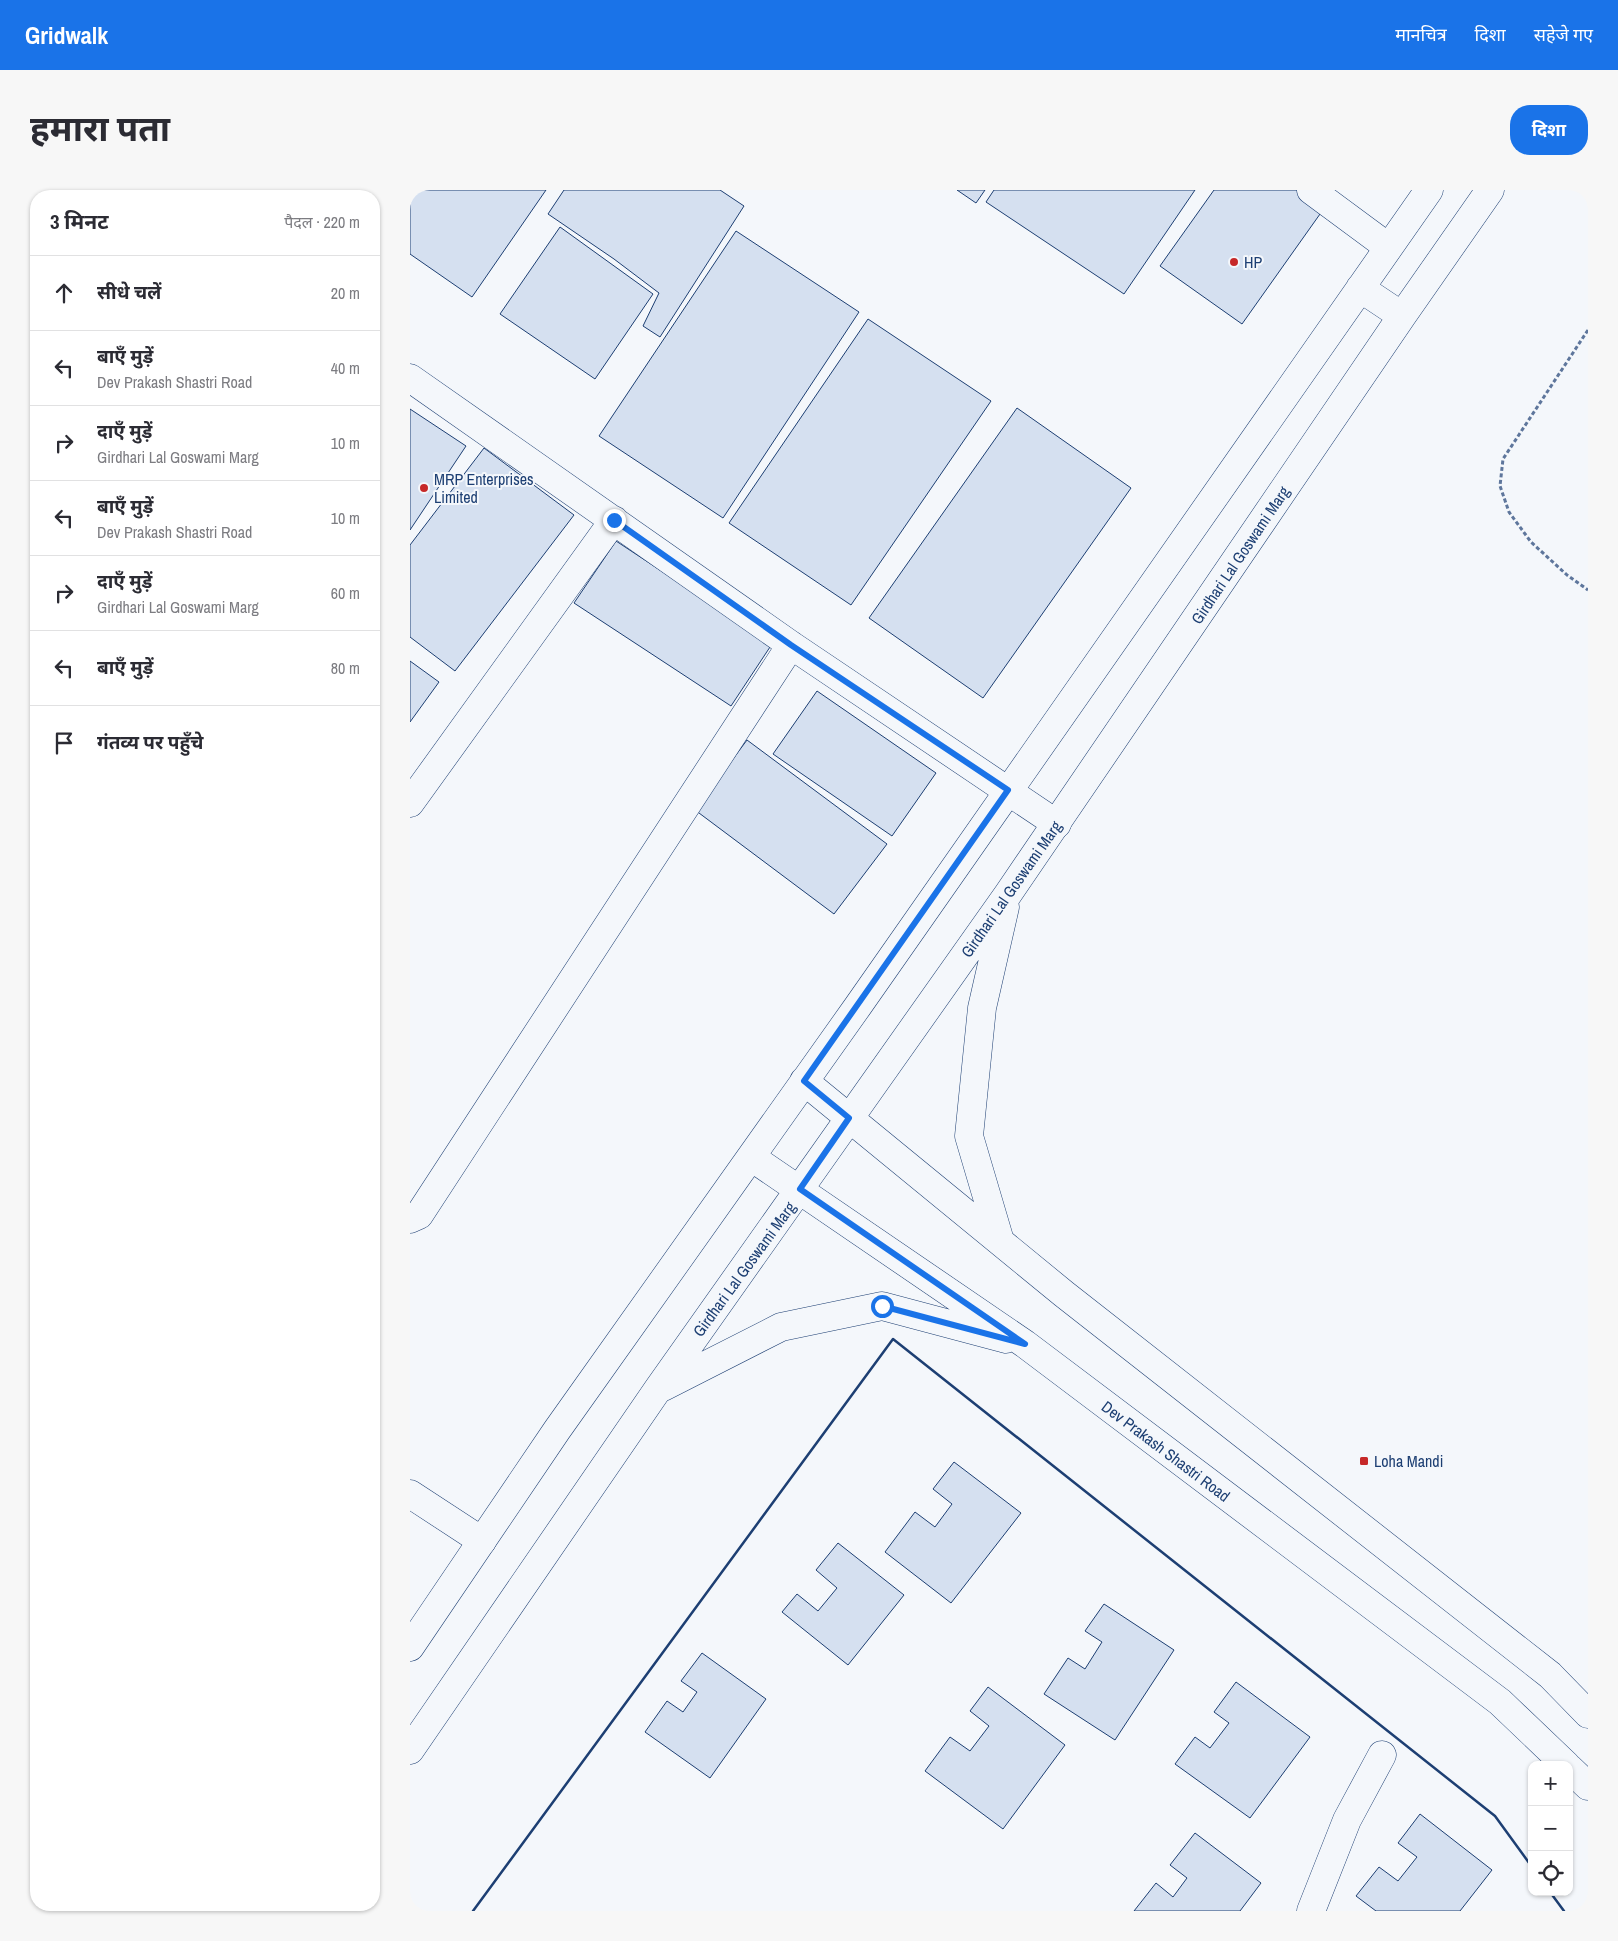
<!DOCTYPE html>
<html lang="hi">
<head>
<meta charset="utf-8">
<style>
  body { margin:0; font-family:"Archivo Narrow","Noto Sans Devanagari",sans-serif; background:#f7f7f7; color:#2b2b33 }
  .controls { position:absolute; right:15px; bottom:15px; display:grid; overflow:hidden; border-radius:10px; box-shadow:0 1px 4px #0004 }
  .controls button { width:45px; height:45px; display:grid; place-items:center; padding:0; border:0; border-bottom:1px solid #e1e1e2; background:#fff; color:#2b2b33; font:25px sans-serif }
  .stop { position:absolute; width:15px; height:15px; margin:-11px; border:4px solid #1a73e8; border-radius:50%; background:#fff }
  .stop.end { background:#1a73e8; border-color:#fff; box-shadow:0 1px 5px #0008 }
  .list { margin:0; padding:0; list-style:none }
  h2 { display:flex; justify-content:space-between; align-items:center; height:65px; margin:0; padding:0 20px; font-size:21px }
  h2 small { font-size:16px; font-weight:400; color:#7c7c81 }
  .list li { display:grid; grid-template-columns:32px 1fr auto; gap:15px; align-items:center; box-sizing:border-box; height:75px; padding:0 20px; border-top:1px solid #e1e1e2 }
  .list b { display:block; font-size:19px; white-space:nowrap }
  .list p { margin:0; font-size:16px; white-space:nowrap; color:#7c7c81 }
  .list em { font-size:16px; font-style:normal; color:#7c7c81 }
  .icon { flex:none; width:28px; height:28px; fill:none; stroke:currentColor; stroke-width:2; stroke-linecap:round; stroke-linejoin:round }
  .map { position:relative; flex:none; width:1178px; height:1721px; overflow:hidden; border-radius:20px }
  header { display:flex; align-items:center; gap:30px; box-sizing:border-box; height:70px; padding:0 25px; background:#1a73e8; color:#fff }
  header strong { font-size:24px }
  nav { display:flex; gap:28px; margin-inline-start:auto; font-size:18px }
  .intro { display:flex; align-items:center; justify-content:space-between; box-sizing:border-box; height:120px; padding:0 30px }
  h1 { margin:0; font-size:35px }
  .button { padding:12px 22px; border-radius:20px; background:#1a73e8; color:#fff; font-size:18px; font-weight:700 }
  main { display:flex; gap:30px; padding:0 30px }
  aside { flex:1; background:#fff; border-radius:20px; box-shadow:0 1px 4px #0004 }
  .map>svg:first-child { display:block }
  .building { fill:#d5e0f0; stroke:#1d3f73 }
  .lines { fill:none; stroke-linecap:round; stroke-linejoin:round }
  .street-casing { stroke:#1d3f73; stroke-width:29 }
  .secondary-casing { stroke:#1d3f73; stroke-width:29 }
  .path { stroke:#5e769c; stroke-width:3; stroke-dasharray:4 2.5; stroke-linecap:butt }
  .street { stroke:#f4f7fb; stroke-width:28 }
  .secondary { stroke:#f4f7fb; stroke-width:28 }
  .wall { stroke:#1d3f73; stroke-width:2.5 }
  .route { stroke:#1a73e8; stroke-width:6 }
  .poi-dot { fill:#c62828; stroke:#f4f7fb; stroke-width:2 }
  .labels { text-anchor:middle; stroke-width:4; stroke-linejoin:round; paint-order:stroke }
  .poi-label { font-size:16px; fill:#1d3f73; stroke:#f4f7fb; text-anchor:start }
  .street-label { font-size:16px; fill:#1d3f73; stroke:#f4f7fb }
</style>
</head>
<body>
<header>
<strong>Gridwalk</strong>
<nav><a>मानचित्र</a><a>दिशा</a><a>सहेजे गए</a></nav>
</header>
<div class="intro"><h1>हमारा पता</h1><a class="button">दिशा</a></div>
<main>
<aside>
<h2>3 मिनट<small>पैदल · 220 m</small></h2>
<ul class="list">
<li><svg class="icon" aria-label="ahead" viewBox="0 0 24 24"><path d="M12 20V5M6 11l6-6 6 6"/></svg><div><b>सीधे चलें</b></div><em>20 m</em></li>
<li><svg class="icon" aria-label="left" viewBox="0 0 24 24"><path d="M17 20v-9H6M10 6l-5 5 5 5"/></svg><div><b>बाएँ मुड़ें</b><p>Dev Prakash Shastri Road</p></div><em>40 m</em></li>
<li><svg class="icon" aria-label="right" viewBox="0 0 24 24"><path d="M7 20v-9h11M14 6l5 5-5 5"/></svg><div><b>दाएँ मुड़ें</b><p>Girdhari Lal Goswami Marg</p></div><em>10 m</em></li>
<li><svg class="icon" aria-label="left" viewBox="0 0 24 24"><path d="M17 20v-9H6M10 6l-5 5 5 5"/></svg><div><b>बाएँ मुड़ें</b><p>Dev Prakash Shastri Road</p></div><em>10 m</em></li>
<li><svg class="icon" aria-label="right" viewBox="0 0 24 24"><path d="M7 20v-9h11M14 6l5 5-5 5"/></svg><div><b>दाएँ मुड़ें</b><p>Girdhari Lal Goswami Marg</p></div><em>60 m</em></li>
<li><svg class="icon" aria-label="left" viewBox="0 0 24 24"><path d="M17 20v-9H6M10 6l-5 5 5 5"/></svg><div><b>बाएँ मुड़ें</b></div><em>80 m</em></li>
<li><svg class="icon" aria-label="arrive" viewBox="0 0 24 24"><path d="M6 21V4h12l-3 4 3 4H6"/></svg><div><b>गंतव्य पर पहुँचे</b></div></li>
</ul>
</aside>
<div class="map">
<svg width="1178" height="1721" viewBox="0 0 1178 1721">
  <rect width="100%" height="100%" fill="#f4f7fb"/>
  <path class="building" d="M0,0H136L62,107L0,64Z
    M154,0H310L334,16L250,147L233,136L249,103L204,69L138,24Z
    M547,0H575L566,13Z
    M584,0H785L714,104L576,12Z
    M804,0H892L915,17L832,134L750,76Z
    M150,37L243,104L185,189L90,124Z
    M326,41L449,122L313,328L189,246Z
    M458,129L581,211L441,415L319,333Z
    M607,218L721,298L573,508L459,428Z
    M0,219L56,256L0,340Z
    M74,258L164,325L45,481L0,447V355Z
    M206,351L362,454L321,516L164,413Z
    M0,471L29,492L0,532Z
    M407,501L526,583L482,646L363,564Z
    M337,550L477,654L424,724L285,620Z
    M544,1272L611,1323L541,1413L475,1362L505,1322L525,1337L542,1314L523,1299Z
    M428,1353L494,1405L438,1475L372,1422L387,1404L408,1421L427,1398L406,1380Z
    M694,1414L764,1460L705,1550L634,1504L658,1468L675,1479L692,1452L675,1441Z
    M292,1463L356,1509L300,1588L235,1542L257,1511L273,1522L287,1502L271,1491Z
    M826,1492L900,1547L840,1628L765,1574L785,1547L800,1558L819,1533L804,1522Z
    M578,1497L655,1555L593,1639L515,1581L540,1547L560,1561L579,1536L560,1521Z
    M1010,1624L1082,1680L1050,1721H966L946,1706L969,1677L988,1691L1007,1667L988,1653Z
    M785,1643L851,1693L830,1721H724L746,1693L763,1707L777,1688L760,1675Z"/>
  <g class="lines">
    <g class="street-casing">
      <path id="street" d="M901,0L978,57
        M0,188L381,455L647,634
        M0,613L204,330
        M0,1029L9,1025L381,455
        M0,1304L72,1351
        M901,1721L937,1630L972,1565"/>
    </g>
    <g class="secondary-casing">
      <path id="secondary" d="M950,98L992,126
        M394,891L654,1104L1140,1485L1178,1524
        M341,967L615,1154L1090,1512L1156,1575
        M590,1051L559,946L572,818L595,717
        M253,1197L371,1137L472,1116L596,1149
        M0,1457L147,1240L448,816L1019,0
        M0,1560L248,1199L598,704L992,126L1080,0
        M1159,1578L1178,1596"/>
    </g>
    <path class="path" d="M1178,140L1093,269L1090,296L1099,322L1121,352L1157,385L1178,400"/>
    <use href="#street" class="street"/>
    <use href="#secondary" class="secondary"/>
    <path class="wall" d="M1140,1702L1154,1721
      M63,1721L483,1149L1085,1626L1122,1677"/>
  </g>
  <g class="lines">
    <path class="route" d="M204,330L381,455L598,600L394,891L439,928L390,999L615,1154L472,1116"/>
  </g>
  <g class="poi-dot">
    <circle cx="824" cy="72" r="5"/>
    <circle cx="14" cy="298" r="5"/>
    <rect x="949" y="1266" width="10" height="10" rx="2.5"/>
  </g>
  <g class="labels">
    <g class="poi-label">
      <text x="834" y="78">HP</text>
      <text x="24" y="295">MRP Enterprises<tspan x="24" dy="18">Limited</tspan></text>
      <text x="964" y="1277">Loha Mandi</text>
    </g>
    <g class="street-label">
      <text transform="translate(830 365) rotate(-56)" y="6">Girdhari Lal Goswami Marg</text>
      <text transform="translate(601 699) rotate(-55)" y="6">Girdhari Lal Goswami Marg</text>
      <text transform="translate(334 1079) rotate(-54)" y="6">Girdhari Lal Goswami Marg</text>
      <text transform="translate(756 1261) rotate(37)" y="6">Dev Prakash Shastri Road</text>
    </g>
  </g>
</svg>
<div class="controls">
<button>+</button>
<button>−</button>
<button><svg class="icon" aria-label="locate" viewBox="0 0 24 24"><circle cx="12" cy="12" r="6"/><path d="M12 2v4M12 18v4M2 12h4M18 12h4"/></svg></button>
</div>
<div class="stop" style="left:472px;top:1116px"></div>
<div class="stop end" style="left:204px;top:330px"></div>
</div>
</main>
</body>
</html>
